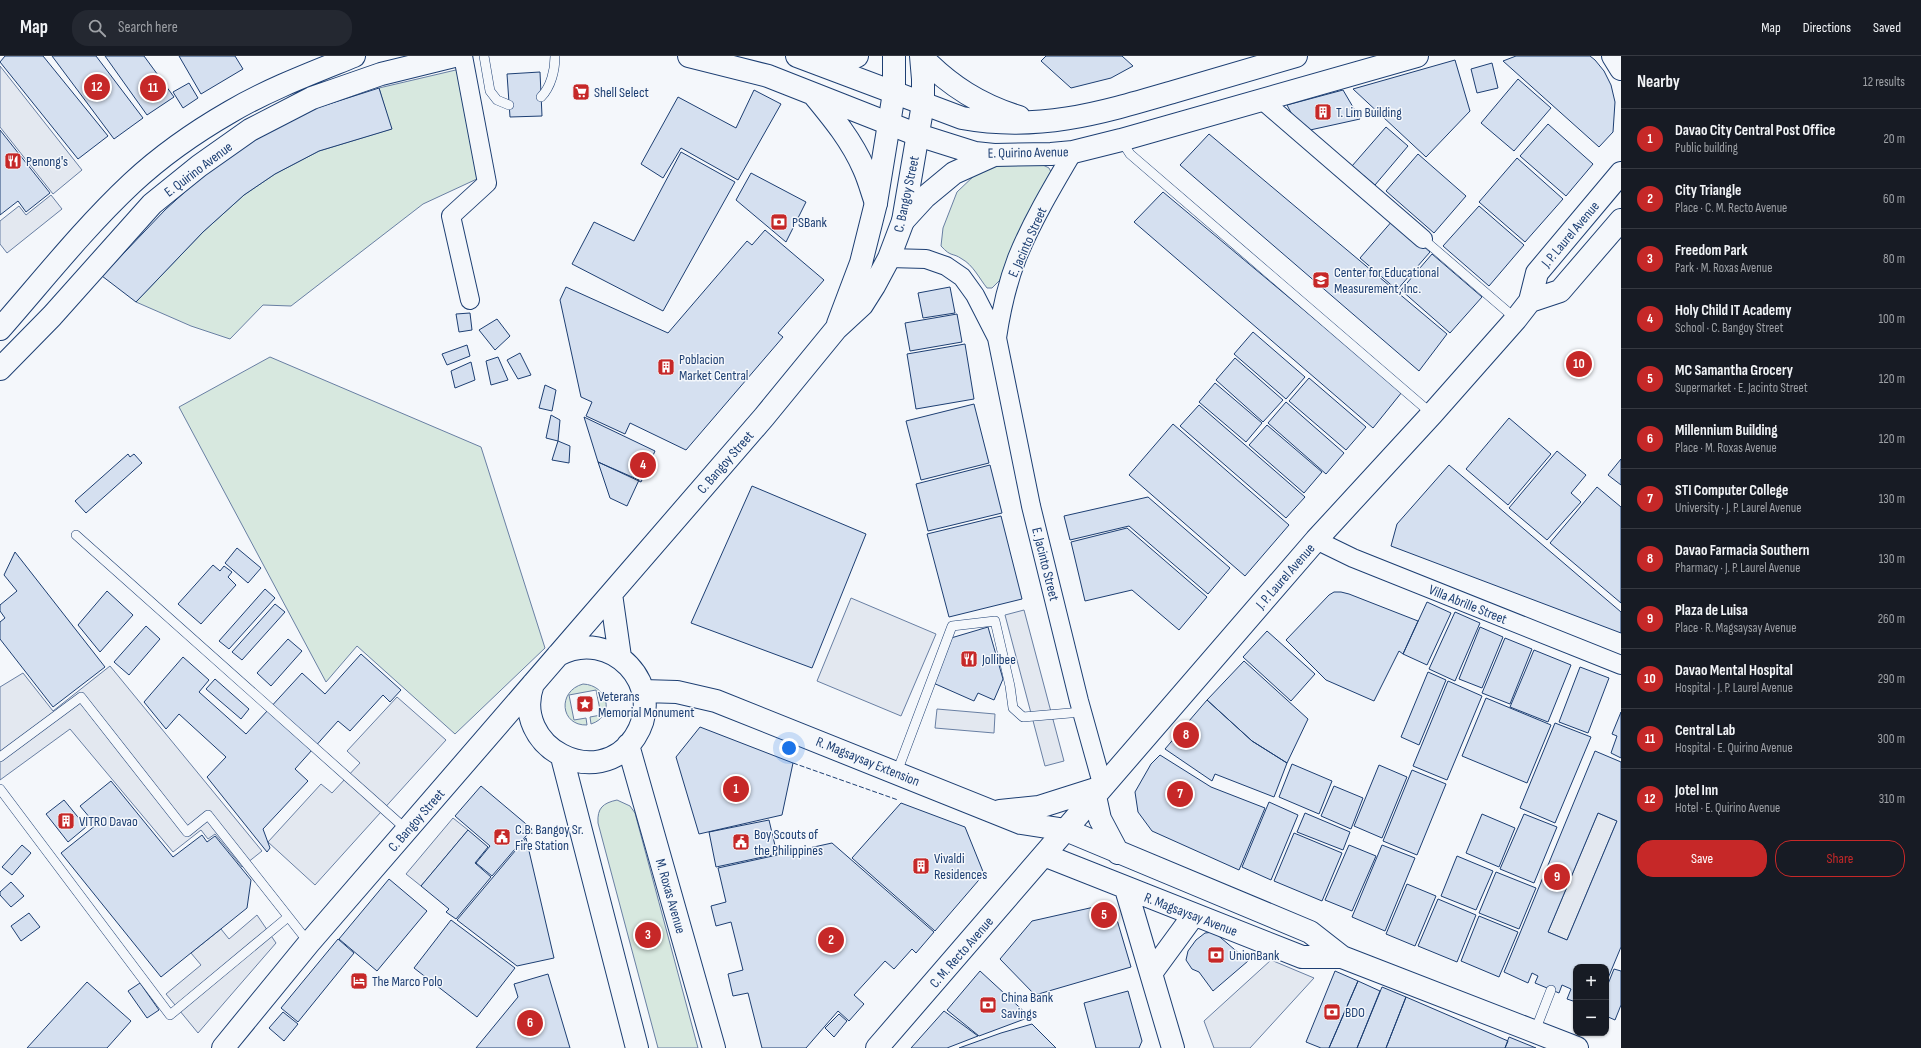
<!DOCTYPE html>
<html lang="en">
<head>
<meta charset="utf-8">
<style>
  body { margin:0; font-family:"Sofia Sans Condensed",sans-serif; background:#242831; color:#f1f3f6 }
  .controls { position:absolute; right:12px; bottom:12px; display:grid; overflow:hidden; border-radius:8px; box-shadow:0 1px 3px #0004 }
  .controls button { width:36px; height:36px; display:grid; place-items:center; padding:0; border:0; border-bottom:1px solid #363941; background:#171b24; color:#f1f3f6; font:20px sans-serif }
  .you { position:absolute; left:789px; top:692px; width:14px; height:14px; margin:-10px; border:3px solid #fff; border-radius:50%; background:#1a73e8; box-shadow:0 0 0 6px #1a73e833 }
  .badge { display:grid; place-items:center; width:26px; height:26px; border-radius:50%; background:#c62828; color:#fff; font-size:13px; font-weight:700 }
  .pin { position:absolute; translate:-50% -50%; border:2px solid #fff; box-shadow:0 1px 4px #0006 }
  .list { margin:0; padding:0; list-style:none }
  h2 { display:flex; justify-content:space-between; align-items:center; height:52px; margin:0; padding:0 16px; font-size:17px }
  h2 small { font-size:13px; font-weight:400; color:#9ea1a6 }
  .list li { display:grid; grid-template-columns:26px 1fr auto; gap:12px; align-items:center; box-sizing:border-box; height:60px; padding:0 16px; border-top:1px solid #363941 }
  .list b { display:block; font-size:15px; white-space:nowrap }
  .list p { margin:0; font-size:13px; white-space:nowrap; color:#9ea1a6 }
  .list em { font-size:13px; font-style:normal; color:#9ea1a6 }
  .actions { display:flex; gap:8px; padding:12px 16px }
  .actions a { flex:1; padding:9px 0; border:1px solid #c62828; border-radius:16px; text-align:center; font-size:14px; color:#c62828 }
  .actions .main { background:#c62828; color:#fff }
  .icon { flex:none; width:22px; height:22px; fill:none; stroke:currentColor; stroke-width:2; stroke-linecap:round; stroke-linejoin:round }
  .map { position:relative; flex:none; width:1621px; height:992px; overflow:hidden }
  header { display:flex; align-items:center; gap:24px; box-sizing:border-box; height:56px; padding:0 20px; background:#171b24; border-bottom:1px solid #363941 }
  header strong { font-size:19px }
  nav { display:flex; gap:22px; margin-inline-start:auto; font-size:14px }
  .search { width:280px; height:36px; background:#242831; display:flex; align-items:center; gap:10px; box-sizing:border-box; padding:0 14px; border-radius:16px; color:#9ea1a6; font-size:15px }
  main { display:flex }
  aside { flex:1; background:#171b24 }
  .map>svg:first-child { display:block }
  .green { fill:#d7e8df; stroke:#687fa3 }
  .parking { fill:#e3e8f0; stroke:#687fa3 }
  .building { fill:#d5e0f0; stroke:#1d3f73; fill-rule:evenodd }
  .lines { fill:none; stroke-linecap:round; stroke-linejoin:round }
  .lane-casing { stroke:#1d3f73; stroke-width:10 }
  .street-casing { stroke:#1d3f73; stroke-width:20 }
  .secondary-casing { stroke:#1d3f73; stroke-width:24 }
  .primary-casing { stroke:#1d3f73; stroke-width:24 }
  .lane { stroke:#f4f7fb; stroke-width:9 }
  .street { stroke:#f4f7fb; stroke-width:18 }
  .secondary { stroke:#f4f7fb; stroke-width:22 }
  .primary { stroke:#f4f7fb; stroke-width:22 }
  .fence { stroke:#1d3f73; stroke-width:1; stroke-dasharray:5 2; stroke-linecap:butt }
  .labels { text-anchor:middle; stroke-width:3; stroke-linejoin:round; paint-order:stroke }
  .poi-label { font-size:14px; fill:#1d3f73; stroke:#f4f7fb; text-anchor:start }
  .street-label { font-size:14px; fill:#1d3f73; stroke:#f4f7fb }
</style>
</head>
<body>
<header>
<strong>Map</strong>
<div class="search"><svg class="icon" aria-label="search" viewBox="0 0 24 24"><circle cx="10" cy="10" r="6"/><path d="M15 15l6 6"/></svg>Search here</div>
<nav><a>Map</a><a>Directions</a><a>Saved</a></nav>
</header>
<main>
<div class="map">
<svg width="1621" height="992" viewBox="0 0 1621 992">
  <rect width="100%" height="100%" fill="#f4f7fb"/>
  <path class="green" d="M460,13L479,122L423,148L291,250L263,249L230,283L191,270L136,246L203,176L244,139L275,118L319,95L391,73L379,32Z
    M1039,107L1049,112L1052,118L1017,180L1000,224L992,232H987C979,222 973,209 962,203C952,196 952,202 941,190L943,172L957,136L978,116L995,108Z
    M270,301L481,391L545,592L455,678L357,590L326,626L179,351Z
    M583,628C608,629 616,660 591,668L590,661L601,659L596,634L569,639L574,664L586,662L587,669C560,670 557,635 583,628Z
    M617,744L630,750L635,757L698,992H658L598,767C597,752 603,747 617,744Z"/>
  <path class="parking" d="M0,10L82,114L53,138L0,71Z
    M51,139L62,153L7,197L0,188V165L19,150L26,159Z
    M851,542L936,578L901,660L817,625Z
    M1024,554L1064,705L1045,710L1005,559Z
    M110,610L262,795L242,811L215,778L208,783L201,774L173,796L70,673L0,724V631L23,617L53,655Z
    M397,641L446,684L315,829L268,786L321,728L332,737L360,707L347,695Z
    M937,653L995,658L994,677L935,672Z
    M1598,757L1617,765L1567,884L1548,876Z
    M453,762L468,774L421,830L406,818Z
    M257,859L276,887L198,977L166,938L201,909L191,897L221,873L229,883Z
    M1271,904L1314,922L1250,992H1214L1204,965Z"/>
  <path class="building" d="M5,0H43L108,80L78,103L0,6Z
    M52,0H96L143,62L114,83Z
    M105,0H144L174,41L147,59Z
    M179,0H235L243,13L201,38Z
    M1046,0H1122L1133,10L1111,22L1071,32L1041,5Z
    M1516,0H1590L1595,4L1604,15L1611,29L1615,46L1613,76L1599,91L1503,5Z
    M1455,4L1470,55L1426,101L1353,33Z
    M1492,7L1498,32L1477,37L1471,13Z
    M540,16L542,60L510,61L507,18Z
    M1518,23L1551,52L1514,95L1481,67Z
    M189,27L198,42L183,52L173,36Z
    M379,32L392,73L319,95L275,118L244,139L203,176L136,246L102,220L165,154L199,123L248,88L307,55Z
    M754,34L781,48L738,124L681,92L663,122L641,108L678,41L736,72Z
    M1343,34L1360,63L1301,76L1287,49Z
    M1548,68L1593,108L1566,140L1520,100Z
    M1386,71L1408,90L1375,129L1352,110Z
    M0,74L50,137L26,156L18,145L0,159Z
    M1209,78L1447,278L1419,315L1180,109Z
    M681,96L735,126L663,255L572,208L594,166L634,185Z
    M1418,98L1466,140L1434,177L1386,135Z
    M1517,102L1563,143L1525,186L1479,146Z
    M751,117L806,146L786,186L736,144Z
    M1163,136L1402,336L1373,372L1134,166Z
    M1479,150L1524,189L1489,230L1443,190Z
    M1393,164L1430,196L1397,234L1360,202Z
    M765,174L824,224L778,277L783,281L686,394L630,367L625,378L586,360L592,346L581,341L560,244L566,231L668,277L747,185L752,189Z
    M1432,198L1482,241L1450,277L1401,234Z
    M950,231L955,257L923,262L918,237Z
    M470,257L472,274L459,276L456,258Z
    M957,258L962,286L910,295L905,267Z
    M497,263L510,280L495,294L479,274Z
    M1253,276L1305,321L1286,343L1234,298Z
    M965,288L974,343L916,353L907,298Z
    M467,289L470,300L447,309L442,298Z
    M520,297L531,319L518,323L507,304Z
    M498,301L508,324L491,329L486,305Z
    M1235,302L1283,344L1263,366L1216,324Z
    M471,306L475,324L455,332L451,315Z
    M1309,322L1366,371L1346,394L1289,345Z
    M1215,327L1262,367L1246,386L1199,346Z
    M545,329L556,334L552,355L539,352Z
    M1286,346L1344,397L1326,418L1268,367Z
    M974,348L989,407L921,424L906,365Z
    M1199,349L1305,441L1286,462L1180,370Z
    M551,359L560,364L558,385L546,382Z
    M584,361L655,395L641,426L598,406Z
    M1509,362L1551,398L1508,449L1466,413Z
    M1173,368L1289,469L1245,520L1129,419Z
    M1267,369L1322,416L1304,437L1249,389Z
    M558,385L570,390L569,407L552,404Z
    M1557,395L1586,419L1571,437L1581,446L1547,484L1509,452Z
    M128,398L130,401L134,398L142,407L86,457L75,445Z
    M1621,403V429L1608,419Z
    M598,406L639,424L627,450L610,442Z
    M990,409L1002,457L928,475L916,428Z
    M1449,409L1621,556V577L1391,490L1397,468Z
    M752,430L866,478L812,612L691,567Z
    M1597,431L1621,451V547L1550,487Z
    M1148,441L1230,512L1208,538L1129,470L1070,484L1064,460Z
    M1001,460L1022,543L949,561L927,478Z
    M1127,472L1207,541L1179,574L1132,534L1085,545L1071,486Z
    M237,492L261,512L248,527L225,507Z
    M15,496L105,611L53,651L0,583V566L5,562L0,555V549L17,535L4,519Z
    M213,509L220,515L224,510L232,516L228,521L236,529L201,568L178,548Z
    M265,533L275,542L229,593L219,585Z
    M107,535L133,559L100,596L78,569Z
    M1334,536H1341L1349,538L1418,565L1403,598L1399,595L1374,645L1326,624L1286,584L1329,539Z
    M1427,546L1451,557L1427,609L1403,598Z
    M275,548L285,556L242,604L232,596Z
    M1455,556L1480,567L1455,625L1429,613Z
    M146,570L160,583L129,619L114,606Z
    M988,571L1003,623L994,644L978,637L974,645L931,626L951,582Z
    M1480,571L1503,581L1482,632L1459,623Z
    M1267,575L1315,618L1291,645L1243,601Z
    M1505,582L1532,593L1510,648L1482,637Z
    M288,583L302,595L271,630L257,617Z
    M1534,594L1571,609L1548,666L1510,651Z
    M361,598L401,634L390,646L383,639L350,675L338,665L295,713L308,725L263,773L270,792L267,796L207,721L226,701L179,658L166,673L144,646L183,601L209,624L199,636L246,678L302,617L325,638Z
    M1244,605L1308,663L1287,707L1252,685L1207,644Z
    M1580,611L1609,622L1588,677L1559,666Z
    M1428,616L1446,624L1419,689L1401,681Z
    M215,623L249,653L241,663L206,633Z
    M1448,625L1482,640L1447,724L1413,710Z
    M1486,642L1551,669L1527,727L1462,700Z
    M1207,644L1252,685L1287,707L1274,741L1215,718L1212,725L1165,693Z
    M1621,656V702L1611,697L1617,680L1612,678Z
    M1555,667L1591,681L1555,767L1520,752Z
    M700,671L793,707L782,759L699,778L676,701Z
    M1595,695L1621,706V891L1606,927V911H1576V946L1567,943L1571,933L1562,929L1559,937L1535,927L1538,920L1532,917L1528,927L1504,916ZM1598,757L1617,765L1567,884L1548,876Z
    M1160,699L1211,731L1265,752L1239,814L1152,775L1138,756L1135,736L1151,708Z
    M1292,708L1332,725L1319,758L1279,741Z
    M1379,709L1407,721L1382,782L1354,770Z
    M1412,714L1446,728L1417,799L1383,785Z
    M111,725L173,801L202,779L207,786L215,780L251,824L247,852L161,921L61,797L96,769L80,750Z
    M481,730L532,773L492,820L476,807L490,790L455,760Z
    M1334,730L1363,742L1351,773L1321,760Z
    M64,744L86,771L68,786L46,758Z
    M1269,746L1298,759L1271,824L1242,811Z
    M901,747L965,771L984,818L935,875L852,802Z
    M1305,757L1350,776L1343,794L1297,776Z
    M1482,758L1515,772L1499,811L1466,797Z
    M1524,758L1557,771L1534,827L1500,813Z
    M769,764L777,798L716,811L709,776Z
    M468,774L488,791L475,807L491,821L456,863L446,856L449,853L421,830Z
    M1294,777L1342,797L1322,845L1274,825Z
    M526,782L554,902L517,910L457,864Z
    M832,787L934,876L916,897L912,893L894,913L885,905L854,939L864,948L849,965L838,955L806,992H762L748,937L733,940L728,918L743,914L731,866L716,870L711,850L726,846L718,812Z
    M22,789L31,797L12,819L2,811Z
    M1349,789L1376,800L1352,855L1325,844Z
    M1382,789L1415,802L1385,875L1352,861Z
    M1457,800L1493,815L1476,854L1441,840Z
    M1496,816L1536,832L1519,873L1479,857Z
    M389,823L427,855L377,915L339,883Z
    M11,826L24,840L11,851L0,839V836Z
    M1407,828L1436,840L1415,890L1386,878Z
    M1438,843L1476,859L1457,906L1418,890Z
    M1112,847L1131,911L1035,939L1000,903L1032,865Z
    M29,857L40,871L21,885L11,870Z
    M1479,860L1518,876L1499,921L1461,905Z
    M451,864L515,912L477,961L414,912Z
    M1214,876L1248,905L1213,935L1199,916L1192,913L1186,904L1188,895L1196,884L1205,877Z
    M338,883L354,897L298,966L281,952Z
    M1614,913L1621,915V949L1615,964L1606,960V933Z
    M980,915L1030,961L979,980L947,954Z
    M1335,915L1358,925L1329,992H1321L1306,986Z
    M548,918L570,992H476L518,941L514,928Z
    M1358,925L1380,935L1357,992H1329Z
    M87,926L131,965L107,992H27Z
    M140,927L159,954L147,962L128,935Z
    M1382,931L1406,941L1386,992H1357Z
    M1128,935L1142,985L1139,992H1096L1084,947Z
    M1406,941L1508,985L1505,992H1386Z
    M944,955L978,980L947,992H911Z
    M283,956L298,968L284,985L269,972Z
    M839,958L847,965L834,981L825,972Z
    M1032,968L1056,992H959L1001,977Z
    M1509,981L1536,992H1505Z"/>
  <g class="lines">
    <g class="lane-casing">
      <path id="lane" d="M484,0L490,35L497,44L509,49
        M541,41C551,31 555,14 555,0
        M1121,84L1130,98L1432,358
        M1423,183L1516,263
        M76,479L407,774
        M0,701L81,641L187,776L208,759L309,887
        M897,716L952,570L995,565L1010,630L1013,652L1023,661L1082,656
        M0,733L170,959L288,861
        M1535,975L1551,934"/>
    </g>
    <g class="street-casing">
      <path id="street" d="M463,0L487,127L451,160L470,244
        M1262,44L1423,183
        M889,202L926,203L946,210L962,221L975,239L997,282L1031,450L1079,645L1103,731
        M997,282C1001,255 1007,228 1017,202C1032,165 1053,130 1073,96
        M1316,484L1353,502L1621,609"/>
    </g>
    <g class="secondary-casing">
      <path id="secondary" d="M1530,245L1560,235L1621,164
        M838,268L861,207L876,147L894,37V0
        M611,538L620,601
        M533,628C510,691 598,737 635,681C668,630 611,570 558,599
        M643,635L677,636L716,645L1021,767L1066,774L1310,876L1342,901L1577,992
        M628,689L714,992
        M562,701L637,992
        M1095,740L1100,763L1118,797
        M1000,755L1039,751L1102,731
        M1044,799L1302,901H1342
        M1126,833L1173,992
        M1152,916L1193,860
        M223,992L309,887L764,361L836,273L862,249L874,230L889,202L903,165L923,48V23L921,0
        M877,992L1316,484L1432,358L1516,263L1530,245L1537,217L1621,117"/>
    </g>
    <g class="primary-casing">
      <path id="primary" d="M689,0L768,20L918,79L975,97L994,99L1051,98L1073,96L1121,84L1417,0
        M797,0L962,62C1038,76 1101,57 1173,36C1214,24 1255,12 1296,0
        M1613,0L1621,13
        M922,1C950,30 980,49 1019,61
        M824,10L838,8L857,0
        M814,39C833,62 852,85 864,113C869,124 872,136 876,147
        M903,165L925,141L954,117L994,99
        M0,273C43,224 84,172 132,127C160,101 197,75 230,56C269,33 312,17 354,0
        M0,313L52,260L152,148L199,110L250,74L312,42L381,18L454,0"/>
    </g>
    <use href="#lane" class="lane"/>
    <use href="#street" class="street"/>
    <use href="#secondary" class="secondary"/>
    <use href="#primary" class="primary"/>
    <path class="fence" d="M793,707L898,744"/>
  </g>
  <defs>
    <g id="supermarket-square" transform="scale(0.9)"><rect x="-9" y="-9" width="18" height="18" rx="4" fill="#c62828" stroke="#f4f7fb"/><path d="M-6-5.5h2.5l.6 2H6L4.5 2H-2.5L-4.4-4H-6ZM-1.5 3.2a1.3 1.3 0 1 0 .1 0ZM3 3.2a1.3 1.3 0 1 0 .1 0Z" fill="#fff"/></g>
    <g id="building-square" transform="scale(0.9)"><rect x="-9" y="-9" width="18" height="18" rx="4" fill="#c62828" stroke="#f4f7fb"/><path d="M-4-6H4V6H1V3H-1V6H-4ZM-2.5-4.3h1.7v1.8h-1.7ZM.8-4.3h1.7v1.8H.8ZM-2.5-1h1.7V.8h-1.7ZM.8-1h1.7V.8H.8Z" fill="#fff"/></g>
    <g id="restaurant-square" transform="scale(0.9)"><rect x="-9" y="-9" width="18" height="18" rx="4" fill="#c62828" stroke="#f4f7fb"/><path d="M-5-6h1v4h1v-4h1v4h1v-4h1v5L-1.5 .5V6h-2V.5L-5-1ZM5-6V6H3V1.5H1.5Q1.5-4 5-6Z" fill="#fff"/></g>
    <g id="bank-square" transform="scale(0.9)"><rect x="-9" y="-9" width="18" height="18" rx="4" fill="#c62828" stroke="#f4f7fb"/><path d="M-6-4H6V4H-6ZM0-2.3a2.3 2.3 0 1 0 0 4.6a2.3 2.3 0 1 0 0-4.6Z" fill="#fff"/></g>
    <g id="school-square" transform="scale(0.9)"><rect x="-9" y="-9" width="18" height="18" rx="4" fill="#c62828" stroke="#f4f7fb"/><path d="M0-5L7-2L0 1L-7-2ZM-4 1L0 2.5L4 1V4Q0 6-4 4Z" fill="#fff"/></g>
    <g id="sight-square" transform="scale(0.9)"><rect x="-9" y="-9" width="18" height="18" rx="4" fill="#c62828" stroke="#f4f7fb"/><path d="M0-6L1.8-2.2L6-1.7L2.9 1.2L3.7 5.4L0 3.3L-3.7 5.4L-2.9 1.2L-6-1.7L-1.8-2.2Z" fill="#fff"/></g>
    <g id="civic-square" transform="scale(0.9)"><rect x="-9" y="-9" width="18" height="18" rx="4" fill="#c62828" stroke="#f4f7fb"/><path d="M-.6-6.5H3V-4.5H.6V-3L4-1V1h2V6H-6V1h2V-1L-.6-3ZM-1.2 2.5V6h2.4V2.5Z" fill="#fff"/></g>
    <g id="hotel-square" transform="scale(0.9)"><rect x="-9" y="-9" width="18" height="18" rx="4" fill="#c62828" stroke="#f4f7fb"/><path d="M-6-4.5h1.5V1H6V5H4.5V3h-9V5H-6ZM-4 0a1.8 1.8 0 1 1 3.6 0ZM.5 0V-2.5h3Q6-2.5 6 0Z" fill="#fff"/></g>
  </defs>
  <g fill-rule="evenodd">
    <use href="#supermarket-square" x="581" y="36"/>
    <use href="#building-square" x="1323" y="56"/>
    <use href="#restaurant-square" x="13" y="105"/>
    <use href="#bank-square" x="779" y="166"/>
    <use href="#school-square" x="1321" y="224"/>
    <use href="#building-square" x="666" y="311"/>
    <use href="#restaurant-square" x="969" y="603"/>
    <use href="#sight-square" x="585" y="648"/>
    <use href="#building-square" x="66" y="765"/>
    <use href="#civic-square" x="502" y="781"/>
    <use href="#civic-square" x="741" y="786"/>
    <use href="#building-square" x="921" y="810"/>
    <use href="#bank-square" x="1216" y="899"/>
    <use href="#hotel-square" x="359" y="925"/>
    <use href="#bank-square" x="988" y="949"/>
    <use href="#bank-square" x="1332" y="956"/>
  </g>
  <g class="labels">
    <g class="poi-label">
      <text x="594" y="41">Shell Select</text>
      <text x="1336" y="61">T. Lim Building</text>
      <text x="26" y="110">Penong's</text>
      <text x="792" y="171">PSBank</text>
      <text x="1334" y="221">Center for Educational<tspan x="1334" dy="16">Measurement, Inc.</tspan></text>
      <text x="679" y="308">Poblacion<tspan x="679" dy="16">Market Central</tspan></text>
      <text x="982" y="608">Jollibee</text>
      <text x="598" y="645">Veterans<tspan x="598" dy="16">Memorial Monument</tspan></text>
      <text x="79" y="770">VITRO Davao</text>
      <text x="515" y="778">C.B. Bangoy Sr.<tspan x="515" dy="16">Fire Station</tspan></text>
      <text x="754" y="783">Boy Scouts of<tspan x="754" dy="16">the Philippines</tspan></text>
      <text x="934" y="807">Vivaldi<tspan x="934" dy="16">Residences</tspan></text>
      <text x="1229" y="904">UnionBank</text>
      <text x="372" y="930">The Marco Polo</text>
      <text x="1001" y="946">China Bank<tspan x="1001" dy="16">Savings</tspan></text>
      <text x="1345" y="961">BDO</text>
    </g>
    <g class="street-label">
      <text transform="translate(1028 96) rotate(-1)" y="5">E. Quirino Avenue</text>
      <text transform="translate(198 113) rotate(-37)" y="5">E. Quirino Avenue</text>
      <text transform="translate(906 138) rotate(-78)" y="5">C. Bangoy Street</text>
      <text transform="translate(1570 178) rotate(-50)" y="5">J. P. Laurel Avenue</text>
      <text transform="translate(1027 186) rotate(-66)" y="5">E. Jacinto Street</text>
      <text transform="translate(725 406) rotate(-49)" y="5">C. Bangoy Street</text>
      <text transform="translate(1046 508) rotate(76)" y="5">E. Jacinto Street</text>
      <text transform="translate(1285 520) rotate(-49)" y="5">J. P. Laurel Avenue</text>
      <text transform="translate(1468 548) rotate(22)" y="5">Villa Abrille Street</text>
      <text transform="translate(868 705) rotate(22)" y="5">R. Magsaysay Extension</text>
      <text transform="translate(416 764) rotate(-49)" y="5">C. Bangoy Street</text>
      <text transform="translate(671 840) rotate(74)" y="5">M. Roxas Avenue</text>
      <text transform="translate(1191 858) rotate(21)" y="5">R. Magsaysay Avenue</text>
      <text transform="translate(961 896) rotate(-49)" y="5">C. M. Recto Avenue</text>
    </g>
  </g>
</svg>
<div class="controls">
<button>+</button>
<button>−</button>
</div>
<div class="you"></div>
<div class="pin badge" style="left:736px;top:733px">1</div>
<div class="pin badge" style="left:831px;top:884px">2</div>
<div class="pin badge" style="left:648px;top:879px">3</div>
<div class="pin badge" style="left:643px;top:409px">4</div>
<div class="pin badge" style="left:1104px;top:859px">5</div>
<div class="pin badge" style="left:530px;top:967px">6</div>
<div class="pin badge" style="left:1180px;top:738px">7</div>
<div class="pin badge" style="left:1186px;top:679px">8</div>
<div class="pin badge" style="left:1557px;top:821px">9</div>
<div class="pin badge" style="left:1579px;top:308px">10</div>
<div class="pin badge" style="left:153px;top:32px">11</div>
<div class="pin badge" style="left:97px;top:31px">12</div>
</div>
<aside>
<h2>Nearby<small>12 results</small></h2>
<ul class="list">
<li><span class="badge">1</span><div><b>Davao City Central Post Office</b><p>Public building</p></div><em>20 m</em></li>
<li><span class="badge">2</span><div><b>City Triangle</b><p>Place · C. M. Recto Avenue</p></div><em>60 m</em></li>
<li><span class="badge">3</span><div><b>Freedom Park</b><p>Park · M. Roxas Avenue</p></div><em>80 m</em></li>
<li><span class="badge">4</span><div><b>Holy Child IT Academy</b><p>School · C. Bangoy Street</p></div><em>100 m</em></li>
<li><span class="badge">5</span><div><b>MC Samantha Grocery</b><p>Supermarket · E. Jacinto Street</p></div><em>120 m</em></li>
<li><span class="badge">6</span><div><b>Millennium Building</b><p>Place · M. Roxas Avenue</p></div><em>120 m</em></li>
<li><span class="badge">7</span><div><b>STI Computer College</b><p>University · J. P. Laurel Avenue</p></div><em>130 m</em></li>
<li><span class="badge">8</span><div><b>Davao Farmacia Southern</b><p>Pharmacy · J. P. Laurel Avenue</p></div><em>130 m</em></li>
<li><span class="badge">9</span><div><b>Plaza de Luisa</b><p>Place · R. Magsaysay Avenue</p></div><em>260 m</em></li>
<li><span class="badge">10</span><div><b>Davao Mental Hospital</b><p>Hospital · J. P. Laurel Avenue</p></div><em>290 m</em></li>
<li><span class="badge">11</span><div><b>Central Lab</b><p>Hospital · E. Quirino Avenue</p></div><em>300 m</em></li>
<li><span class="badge">12</span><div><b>Jotel Inn</b><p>Hotel · E. Quirino Avenue</p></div><em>310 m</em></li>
</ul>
<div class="actions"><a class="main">Save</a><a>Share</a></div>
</aside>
</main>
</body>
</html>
